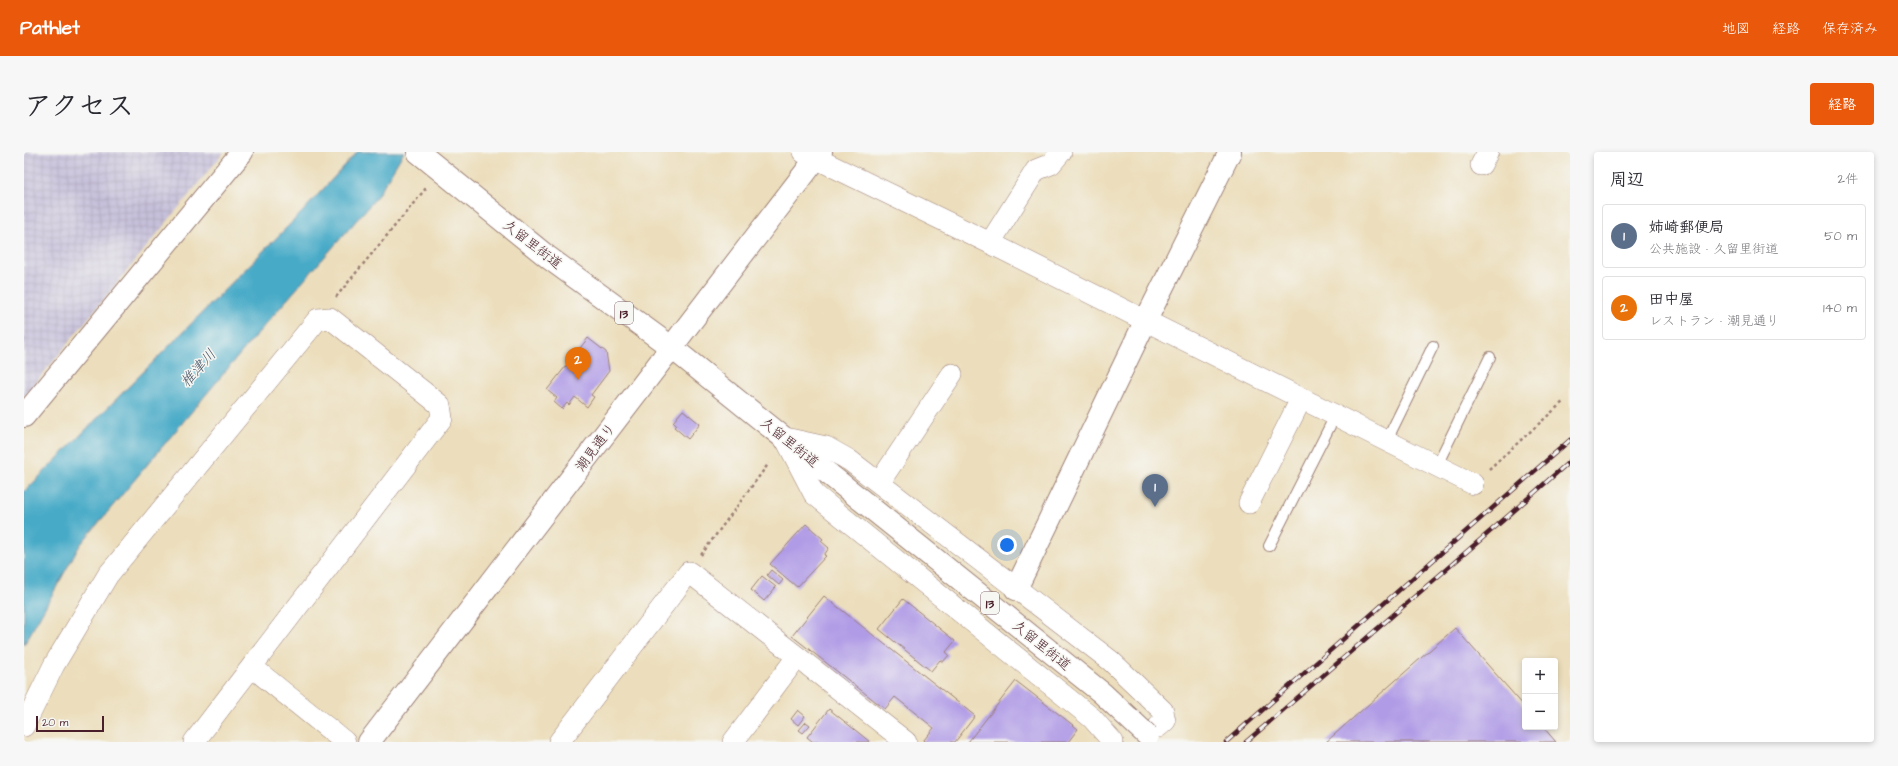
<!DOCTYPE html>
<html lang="ja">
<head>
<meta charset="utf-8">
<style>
  body { margin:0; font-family:"Architects Daughter","Klee One",sans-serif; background:#f7f7f7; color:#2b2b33 }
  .controls { position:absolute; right:12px; bottom:12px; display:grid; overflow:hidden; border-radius:4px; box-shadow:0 2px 6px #0003 }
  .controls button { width:36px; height:36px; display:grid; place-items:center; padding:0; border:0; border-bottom:1px solid #e1e1e2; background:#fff; color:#2b2b33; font:20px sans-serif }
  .scale { position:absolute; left:12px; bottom:10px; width:68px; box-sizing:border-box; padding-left:4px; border:2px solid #4a1f2b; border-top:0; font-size:11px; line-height:14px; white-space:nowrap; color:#4a1f2b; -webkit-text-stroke:3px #f6f6f2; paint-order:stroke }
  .you { position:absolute; left:983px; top:393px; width:14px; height:14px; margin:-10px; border:3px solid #fff; border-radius:50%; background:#1a73e8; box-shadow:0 0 0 6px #1a73e833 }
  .badge { display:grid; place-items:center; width:26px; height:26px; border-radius:50%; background:#ea580c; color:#fff; font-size:13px; font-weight:700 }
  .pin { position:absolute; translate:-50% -33px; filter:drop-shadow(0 1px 2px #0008) }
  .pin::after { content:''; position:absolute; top:21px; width:14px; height:12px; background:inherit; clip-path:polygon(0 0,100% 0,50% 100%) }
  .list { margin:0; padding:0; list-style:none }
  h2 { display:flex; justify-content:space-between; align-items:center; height:52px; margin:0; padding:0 16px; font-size:17px }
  h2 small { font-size:13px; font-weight:400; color:#7c7c81 }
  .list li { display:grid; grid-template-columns:26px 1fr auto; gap:12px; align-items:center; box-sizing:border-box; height:64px; margin:0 8px 8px; padding:0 8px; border:1px solid #e1e1e2; border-radius:4px }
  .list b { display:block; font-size:15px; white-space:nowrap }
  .list p { margin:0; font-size:13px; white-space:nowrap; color:#7c7c81 }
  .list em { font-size:13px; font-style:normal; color:#7c7c81 }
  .map { position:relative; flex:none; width:1546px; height:590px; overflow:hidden; border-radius:4px }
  header { display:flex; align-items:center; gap:24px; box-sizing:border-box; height:56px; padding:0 20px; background:#ea580c; color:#fff }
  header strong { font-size:19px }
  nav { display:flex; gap:22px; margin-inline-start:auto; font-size:14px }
  .intro { display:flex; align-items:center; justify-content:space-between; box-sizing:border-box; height:96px; padding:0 24px }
  h1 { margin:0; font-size:28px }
  .button { padding:10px 18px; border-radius:4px; background:#ea580c; color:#fff; font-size:14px; font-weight:700 }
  main { display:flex; gap:24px; padding:0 24px }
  aside { flex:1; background:#fff; border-radius:4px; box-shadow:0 2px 6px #0003 }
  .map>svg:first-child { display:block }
  .industrial { fill:url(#industrial-grid) }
  .water { fill:#47aac7; stroke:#486479 }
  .building { fill:#b09be6 }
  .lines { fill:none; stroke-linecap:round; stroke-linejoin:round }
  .lane-casing { stroke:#9b7e74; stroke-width:12 }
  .street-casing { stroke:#9b7e74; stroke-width:22 }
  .secondary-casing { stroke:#9b7e74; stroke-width:24 }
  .primary-casing { stroke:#9b7e74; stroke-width:24 }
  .path { stroke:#9b7e74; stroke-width:2.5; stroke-dasharray:3 3; stroke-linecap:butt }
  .lane { stroke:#fff; stroke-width:10 }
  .street { stroke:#fff; stroke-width:21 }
  .secondary { stroke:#fff; stroke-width:22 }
  .primary { stroke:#fff; stroke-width:22 }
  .rail-casing { stroke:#4a1f2b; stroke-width:4.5 }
  .rail { stroke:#f6f6f2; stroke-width:3; stroke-dasharray:9; stroke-linecap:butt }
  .primary-bridge-casing { stroke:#9b7e74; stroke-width:24; stroke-linecap:butt }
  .primary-bridge { stroke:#fff; stroke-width:22 }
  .labels { text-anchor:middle; stroke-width:3; stroke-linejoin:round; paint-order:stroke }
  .shield { fill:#f6f6f2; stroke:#7e6067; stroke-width:1 }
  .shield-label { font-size:13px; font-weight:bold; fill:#4a1f2b }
  .street-label { font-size:14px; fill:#4a1f2b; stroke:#f6f6f2 }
  .water-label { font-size:15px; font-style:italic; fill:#495769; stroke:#f6f6f2 }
</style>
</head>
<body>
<header>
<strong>Pathlet</strong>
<nav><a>地図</a><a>経路</a><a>保存済み</a></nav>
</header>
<div class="intro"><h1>アクセス</h1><a class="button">経路</a></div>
<main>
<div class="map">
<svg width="1546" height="590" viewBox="0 0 1546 590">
  <defs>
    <pattern id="industrial-grid" width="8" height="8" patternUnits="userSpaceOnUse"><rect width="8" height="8" fill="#c6c0da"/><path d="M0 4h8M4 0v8" fill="none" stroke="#aca5bb"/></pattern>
  </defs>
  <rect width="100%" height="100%" fill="#f6f6f2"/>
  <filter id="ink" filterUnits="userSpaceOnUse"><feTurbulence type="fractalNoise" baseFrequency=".025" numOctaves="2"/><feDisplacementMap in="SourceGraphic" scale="8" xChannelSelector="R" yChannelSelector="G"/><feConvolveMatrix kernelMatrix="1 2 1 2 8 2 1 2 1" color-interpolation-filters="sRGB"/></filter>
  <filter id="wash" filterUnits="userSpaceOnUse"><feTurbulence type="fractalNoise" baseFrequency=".012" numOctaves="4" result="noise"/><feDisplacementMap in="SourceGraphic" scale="16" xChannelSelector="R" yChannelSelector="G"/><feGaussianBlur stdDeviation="0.9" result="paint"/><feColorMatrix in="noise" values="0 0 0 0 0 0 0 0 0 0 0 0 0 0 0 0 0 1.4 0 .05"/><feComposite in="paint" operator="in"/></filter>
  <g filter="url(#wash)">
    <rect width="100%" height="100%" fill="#ecdebc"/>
    <path class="industrial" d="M0,0H200L0,245Z"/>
    <path class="water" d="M333,0H380L352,46L227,189L56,393L0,493V340L279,59Z"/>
    <g id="blocks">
      <path class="building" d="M564,186L582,200L585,219L567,243L570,245L563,255L551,245L545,253L543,251L538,257L530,250L533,246L523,238Z
        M659,258L676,272L664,287L650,275L652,273L649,270Z
        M782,372L799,387L797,389L805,396L800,403L802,404L773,435L746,412Z
        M747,418L759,428L755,433L743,423Z
        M738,424L752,435L740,449L727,438Z
        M800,444L951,564L931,590H901L899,589L910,576L871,545L861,557L768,484Z
        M879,447L931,489L922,500L925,503L919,510L916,508L907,519L855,477Z
        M1431,476L1501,555V575H1519L1532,590H1302Z
        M992,529L1054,577L1044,590H944Z
        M805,557L846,590H789L783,585Z
        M774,558L781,564L774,573L767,567Z
        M782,570L786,573L779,581L775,578Z"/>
    </g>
  </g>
  <g filter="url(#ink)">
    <use href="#blocks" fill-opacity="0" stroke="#9b7e74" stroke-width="1"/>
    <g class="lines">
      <g class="lane-casing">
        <path id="lane" d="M1362,290L1409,194
          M1412,315L1466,205
          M1245,394L1311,264"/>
      </g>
      <g class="street-casing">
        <path id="street" d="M779,0L966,91L1449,332
          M1457,13L1464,0
          M966,91L1012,18L1027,12L1037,0
          M761,286L802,295L825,308L1087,509L1139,559L1141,569L1134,575
          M761,286L790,342L1068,566L1089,590
          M855,331L928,222
          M1225,351L1277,247
          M228,515L321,590
          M0,574L30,513L84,423L294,167L306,166L416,253L418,266L170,590
          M535,590L665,420L882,590
          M709,590L773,505"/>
      </g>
      <g class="secondary-casing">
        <path id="secondary" d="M0,264L218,0
          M992,437L1121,170L1206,0
          M345,590L797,0"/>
      </g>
      <g class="primary-casing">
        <path id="primary" d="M394,0L525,106L647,195L806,323"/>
      </g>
      <path class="path" d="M312,145L403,35
        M1465,317L1540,249
        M677,403L745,311"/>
      <use href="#lane" class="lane"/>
      <use href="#street" class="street"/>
      <use href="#secondary" class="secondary"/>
      <use href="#primary" class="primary"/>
      <g class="rail-casing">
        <path id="rail" d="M1202,590L1546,288
          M1222,590L1484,364L1546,309"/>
      </g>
      <use href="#rail" class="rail"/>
      <g class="primary-bridge-casing">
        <path id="primary-bridge" d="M806,323L1078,541L1124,584"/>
      </g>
      <use href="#primary-bridge" class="primary-bridge"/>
    </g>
  </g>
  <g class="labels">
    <g class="shield">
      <rect x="591" y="150" width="18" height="22" rx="3"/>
      <rect x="957" y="440" width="18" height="22" rx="3"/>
    </g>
    <g class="shield-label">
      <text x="600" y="166">13</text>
      <text x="966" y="456">13</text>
    </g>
    <g class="street-label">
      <text transform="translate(509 92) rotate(38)" y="5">久留里街道</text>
      <text transform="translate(766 290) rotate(39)" y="5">久留里街道</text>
      <text transform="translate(571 295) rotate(-53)" y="5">潮見通り</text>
      <text transform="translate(1018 493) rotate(39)" y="5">久留里街道</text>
    </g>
    <g class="water-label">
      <text transform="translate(174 216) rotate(-48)" y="5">椎津川</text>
    </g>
  </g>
</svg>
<div class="controls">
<button>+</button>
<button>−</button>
</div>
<div class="scale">20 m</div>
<div class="you"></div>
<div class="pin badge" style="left:1131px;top:355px;background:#5c6f8a">1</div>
<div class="pin badge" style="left:554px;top:228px;background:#e8710a">2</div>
</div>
<aside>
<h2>周辺<small>2件</small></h2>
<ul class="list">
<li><span class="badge" style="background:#5c6f8a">1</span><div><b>姉崎郵便局</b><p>公共施設 · 久留里街道</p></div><em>50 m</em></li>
<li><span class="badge" style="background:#e8710a">2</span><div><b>田中屋</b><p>レストラン · 潮見通り</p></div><em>140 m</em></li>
</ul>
</aside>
</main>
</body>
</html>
